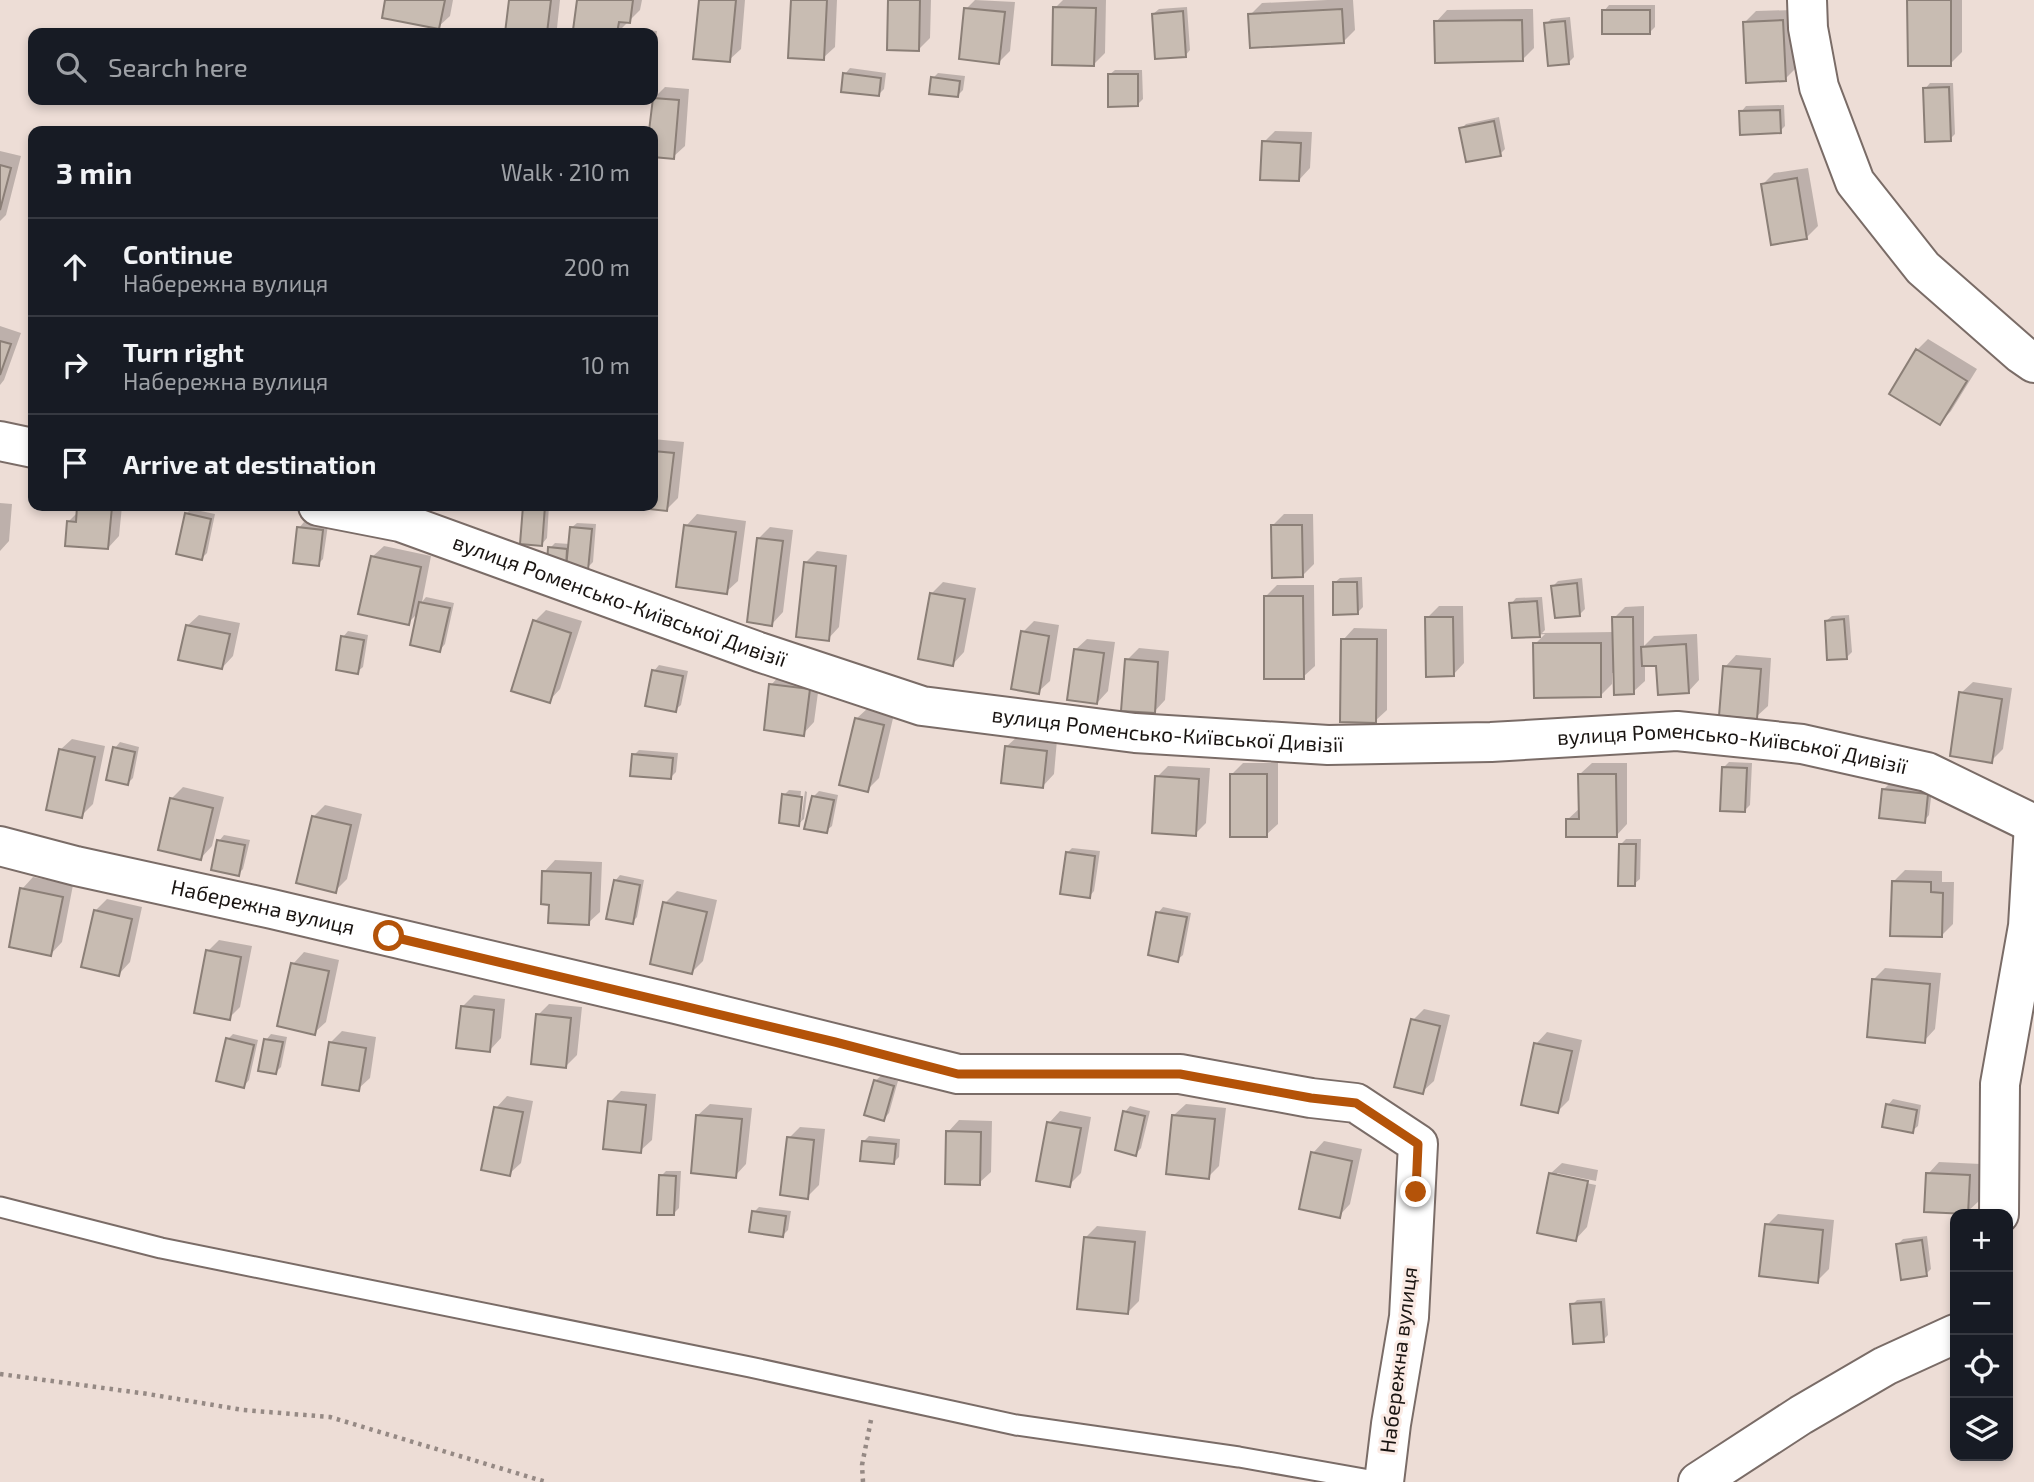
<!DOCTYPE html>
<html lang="en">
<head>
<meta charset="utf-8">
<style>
  body { margin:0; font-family:"Exo 2",sans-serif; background:#20242c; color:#f1f3f6 }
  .controls { position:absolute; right:21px; bottom:21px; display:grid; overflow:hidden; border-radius:14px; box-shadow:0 4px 10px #0003 }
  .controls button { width:63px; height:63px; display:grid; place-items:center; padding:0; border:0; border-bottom:2px solid #363941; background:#171b24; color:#f1f3f6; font:35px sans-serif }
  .stop { position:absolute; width:21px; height:21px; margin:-16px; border:5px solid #b45309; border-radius:50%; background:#fff }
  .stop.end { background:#b45309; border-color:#fff; box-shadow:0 2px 7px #0008 }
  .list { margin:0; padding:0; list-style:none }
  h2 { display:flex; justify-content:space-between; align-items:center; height:91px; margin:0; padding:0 28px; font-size:30px }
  h2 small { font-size:23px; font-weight:400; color:#9ea1a6 }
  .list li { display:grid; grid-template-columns:46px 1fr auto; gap:21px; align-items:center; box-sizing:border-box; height:98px; padding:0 28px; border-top:2px solid #363941 }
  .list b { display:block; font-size:26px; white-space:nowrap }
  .list p { margin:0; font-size:23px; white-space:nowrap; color:#9ea1a6 }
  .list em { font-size:23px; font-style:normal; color:#9ea1a6 }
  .icon { flex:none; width:38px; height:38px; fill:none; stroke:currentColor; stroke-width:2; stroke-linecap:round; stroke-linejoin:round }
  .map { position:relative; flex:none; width:2034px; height:1482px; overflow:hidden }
  .search { position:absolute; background:#171b24; box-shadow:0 4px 10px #0003; left:28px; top:28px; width:630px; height:77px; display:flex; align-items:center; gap:18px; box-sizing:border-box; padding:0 24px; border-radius:14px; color:#9ea1a6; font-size:26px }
  .panel { position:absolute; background:#171b24; box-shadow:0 4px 10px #0003; left:28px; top:126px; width:630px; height:385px; border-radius:14px }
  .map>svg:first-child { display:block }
  .shadow { fill:#0003 }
  .building { fill:#c8bcb2; stroke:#8b7f77; stroke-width:2 }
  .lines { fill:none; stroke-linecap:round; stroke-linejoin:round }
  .lane-casing { stroke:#7a6c67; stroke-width:23 }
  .street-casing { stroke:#7a6c67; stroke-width:42 }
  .path { stroke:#958984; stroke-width:4.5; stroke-dasharray:3.5 5; stroke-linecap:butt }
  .lane { stroke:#fff; stroke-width:19 }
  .street { stroke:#fff; stroke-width:38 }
  .route { stroke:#b45309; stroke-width:9 }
  .labels { text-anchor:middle; stroke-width:6; stroke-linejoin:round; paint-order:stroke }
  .street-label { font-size:21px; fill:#1a1512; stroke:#faeae4 }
</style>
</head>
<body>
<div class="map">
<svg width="2034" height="1482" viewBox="0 0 2034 1482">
  <rect width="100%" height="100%" fill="#edddd6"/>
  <path class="shadow" d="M387,0H453L450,16L438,27Z
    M511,0H560L557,28L551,33H507Z
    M579,0H642L640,10L617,33L575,28Z
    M700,0H745L741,49L729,60Z
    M793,0H837L835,47L823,58Z
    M890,0H931L930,38L919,49Z
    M975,0L1015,2L1010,51L999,62L966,9Z
    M1063,0H1106L1105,53L1094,64L1055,8Z
    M1327,0H1353L1355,30L1343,42L1250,15L1262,3Z
    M1909,0H1962V52L1950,64Z
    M1609,5H1655V27L1650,32L1604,11Z
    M1187,7L1190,50L1185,56L1153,14L1159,9Z
    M1533,9L1534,48L1522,60L1436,22L1447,10Z
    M1794,10L1796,68L1785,79L1745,22L1756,11Z
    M1570,17L1574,57L1568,63L1546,24L1551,19Z
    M634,29L657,31L653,67V33H629Z
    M850,68L886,73L884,89L879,94L845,74Z
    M1115,70H1142L1143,99L1138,104L1109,75Z
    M938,73L965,76L963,90L958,95L933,78Z
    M1930,83H1953L1955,134L1950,139L1925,89Z
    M665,87L689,89L685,146L673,157L653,156V131H651L654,98Z
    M1784,105L1785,126L1780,131L1741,112L1746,106Z
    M1499,117L1505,149L1500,154L1461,129L1466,124Z
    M1275,131L1312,132L1310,168L1299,180L1264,142Z
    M0,151L21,156L6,215L0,221Z
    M1808,168L1818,226L1806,238L1763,184L1774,173Z
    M0,326L21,333L4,380L0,385Z
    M1928,339L1977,369L1951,411L1940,423L1917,350Z
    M653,439L684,442L678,498L667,509L636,506H653Z
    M0,503L12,504L9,541L0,551Z
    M78,506H122L119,536L108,548L68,522L78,512Z
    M524,506H549L547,538L542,544L522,542Z
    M191,509L215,514L207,553L202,558L186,514Z
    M697,514L746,521L738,581L726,592L686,526Z
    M1284,514H1313L1314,564L1302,576L1273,525Z
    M304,522L328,525L323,559L318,564L299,528Z
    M577,523L596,524L593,562L587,568L549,564L550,548L555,543L570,544L571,528Z
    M770,527L793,530L783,612L772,624L759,538Z
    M384,546L431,556L422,602L426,597L454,603L445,644L440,650L419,612L408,623L372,557Z
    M817,551L847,555L839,627L828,639L805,563Z
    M1362,577L1363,607L1357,613L1334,583L1340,578Z
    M1582,578L1585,609L1580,614L1553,586L1558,581Z
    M943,582L976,588L964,652L953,664L932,593Z
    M1277,585H1314L1315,666L1303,677L1265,597Z
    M1542,597L1545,630L1542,633L1614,632V618L1625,607L1644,606V646L1654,636L1697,634L1699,680L1688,692L1658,664H1645V681L1633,692L1615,673H1612V684L1600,696L1535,644L1545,634L1513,637L1511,604L1516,598Z
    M1439,606H1463L1464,663L1453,675L1427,618Z
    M546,610L582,621L560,689L549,701L535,621Z
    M199,615L240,623L233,656L222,668L187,626Z
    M1849,615L1852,652L1846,658L1826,621L1832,616Z
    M1034,621L1059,625L1050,681L1038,692L1023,632Z
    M1354,628L1387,629V710L1375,721L1343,640Z
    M348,631L368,635L363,667L357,672L343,637Z
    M1087,639L1115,642L1108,691L1097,703L1075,650Z
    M1139,648L1169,651L1165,700L1154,712L1127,660Z
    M1736,655L1771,658L1768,706L1756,717L1725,667Z
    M659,665L688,671L681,705L675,710L654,671Z
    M782,673L820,678L814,722L803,734L771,685Z
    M1973,682L2012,688L2003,749L1991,761L1961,693Z
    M868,708L894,714L879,778L867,790L856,719Z
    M1018,736L1057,740L1054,774L1043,786L1006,747Z
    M72,739L105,746L93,804L81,816L60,750Z
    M120,742L139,747L133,778L128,783L115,748Z
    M639,750L678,753L676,772L671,777L634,755Z
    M1729,762L1752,763L1750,805L1745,810L1724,767Z
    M1243,763H1278V824L1266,835L1232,774Z
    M1592,763H1627V824L1616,836L1567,820L1580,808V774Z
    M1168,766L1210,768L1206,823L1195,834L1157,777Z
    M1889,784L1932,789L1929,815L1924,821L1884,789Z
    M183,787L224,797L212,846L201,858L171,799Z
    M789,790L801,791L798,821H801L805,791L807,792L804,819L798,824L784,795Z
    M819,791L838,795L832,826L826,831L813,797Z
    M325,805L362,814L347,879L335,891L313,817Z
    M224,835L250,840L243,869L238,874L219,841Z
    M1626,839H1641L1640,879L1634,884L1620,845Z
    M1072,848L1100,851L1094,891L1089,897L1067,853Z
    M555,860L602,862L600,912L588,923L551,903L544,872Z
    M1905,870L1942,871V882H1954L1953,924L1941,936L1894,881Z
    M620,875L644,880L637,917L632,923L615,881Z
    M33,877L73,885L62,942L51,954L22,889Z
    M677,891L717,900L703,961L692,972L665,903Z
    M107,899L142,907L130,962L119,974L95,911Z
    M1163,907L1191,913L1183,955L1177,960L1158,913Z
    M219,940L252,946L240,1007L229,1018L208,951Z
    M304,952L339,960L326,1022L314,1033L293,964Z
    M1885,968L1941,973L1935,1029L1924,1041L1874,979Z
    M474,995L505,999L501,1038L490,1050L462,1007Z
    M549,1004L582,1007L577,1055L565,1067L538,1015Z
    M1424,1009L1450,1015L1434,1081L1422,1092L1413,1020Z
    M342,1031L376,1037L370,1078L358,1089L331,1042Z
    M1547,1032L1582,1040L1569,1100L1558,1111L1536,1044Z
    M233,1034L258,1040L249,1080L244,1086L228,1039Z
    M271,1034L287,1037L281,1067L276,1072L266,1040Z
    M881,1076L898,1081L889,1113L884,1119L875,1081Z
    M621,1091L656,1094L652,1140L640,1151L610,1102Z
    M507,1096L533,1101L521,1163L509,1174L496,1108Z
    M1893,1099L1921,1105L1918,1126L1912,1131L1888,1105Z
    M710,1104L752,1108L746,1164L735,1176L698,1115Z
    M1186,1104L1226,1108L1219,1166L1208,1177L1174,1115Z
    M1130,1106L1150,1111L1141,1148L1136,1154L1125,1112Z
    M1060,1111L1091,1117L1081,1173L1069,1185L1049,1123Z
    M959,1120L992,1121L991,1172L979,1183L948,1132Z
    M800,1127L825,1129L819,1185L807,1197L789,1138Z
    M869,1136L900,1139L899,1157L893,1163L864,1141Z
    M1324,1141L1362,1149L1350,1204L1339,1216L1313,1153Z
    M1939,1162L1981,1164L1979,1201L1967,1212L1928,1174Z
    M1562,1163L1598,1170L1596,1181L1557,1173V1177L1596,1185L1587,1227L1576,1239L1550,1174Z
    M666,1171H681L679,1208L673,1214L661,1176Z
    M759,1207L791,1211L788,1230L783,1235L754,1212Z
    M1778,1214L1834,1220L1829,1269L1817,1281L1767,1225Z
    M1097,1226L1146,1231L1139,1301L1128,1312L1085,1238Z
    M1927,1236L1931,1269L1926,1274L1898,1244L1903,1239Z
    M1605,1298L1608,1335L1603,1340L1572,1305L1577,1300Z"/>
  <path class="building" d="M385,0H445L439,29L382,18Z
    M509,0H551L547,33H505Z
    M577,0H633L630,23L619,22L617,33L573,30Z
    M699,0H736L730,62L693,59Z
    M791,0H827L824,60L788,58Z
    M888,0H920L919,51L887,50Z
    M1907,0H1951V66H1908Z
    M1053,7L1096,8L1094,66L1052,65Z
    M964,8L1005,12L999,64L959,59Z
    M1342,9L1344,43L1250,48L1248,14Z
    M1602,10H1650V34H1602Z
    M1183,11L1186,57L1155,59L1152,14Z
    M1522,20L1523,61L1435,63L1434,21Z
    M1783,20L1786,81L1746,83L1743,22Z
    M1565,21L1569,64L1548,66L1544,23Z
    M843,73L881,78L879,96L841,92Z
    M1108,74H1138V106L1108,107Z
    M931,77L960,81L958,97L929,94Z
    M1949,87L1951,141L1925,142L1923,88Z
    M653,98L679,100L674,159L653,157V131H649Z
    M1780,110L1781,133L1740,135L1739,111Z
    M1494,121L1501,156L1466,162L1459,128Z
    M1262,141L1301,143L1299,181L1260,180Z
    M0,165L11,168L0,210Z
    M1797,178L1807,239L1771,245L1761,184Z
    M0,341L11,344L0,375Z
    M1916,349L1967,381L1940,425L1889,394Z
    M653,451L674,453L667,511L621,506H653Z
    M77,506L112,507L108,549L65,546L67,521L76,522Z
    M523,506H545L542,546L520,544Z
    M185,513L211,519L202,560L176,554Z
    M684,525L736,532L727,594L676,587Z
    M1271,525H1302L1303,577L1272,578Z
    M297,527L323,530L319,566L293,563Z
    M570,527L592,529L588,570L566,568Z
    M757,538L783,541L772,626L747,622Z
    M548,547L567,549L566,568L547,566Z
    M371,556L421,567L409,625L358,614Z
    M804,562L836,566L829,641L796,637Z
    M1333,582H1357L1358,614L1333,615Z
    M1577,583L1580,616L1555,618L1551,586Z
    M930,593L965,599L953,666L918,659Z
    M1264,596H1303L1304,679H1264Z
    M1537,601L1540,637L1512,638L1509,603Z
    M419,602L450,608L440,652L410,645Z
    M1425,617H1453L1454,676L1426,677Z
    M1612,617H1633L1634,694L1614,695Z
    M1844,619L1847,659L1827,660L1825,621Z
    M533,620L571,633L550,703L511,691Z
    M186,625L230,634L222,669L178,660Z
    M1021,631L1049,636L1039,694L1011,689Z
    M341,636L364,640L358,674L336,670Z
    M1341,639H1377L1376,723L1340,722Z
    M1533,643H1601V697L1534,698Z
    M1686,644L1689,693L1658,695L1656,666H1642L1641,647Z
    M1074,649L1104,653L1097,704L1067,700Z
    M1125,659L1158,662L1155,713L1121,711Z
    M1723,666L1761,669L1757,719L1719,716Z
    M652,670L683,676L676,712L645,706Z
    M769,684L810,689L804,736L764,730Z
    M1959,692L2002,699L1992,763L1950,756Z
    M855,718L884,725L868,792L839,785Z
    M1005,746L1047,751L1043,788L1001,783Z
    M113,747L135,752L128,785L106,780Z
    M59,749L95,757L82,818L46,810Z
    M632,754L673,758L671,779L630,776Z
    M1722,767L1747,768L1745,812L1720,811Z
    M1230,774H1267V837H1230Z
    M1578,774H1616L1617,837H1566V819H1579Z
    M1155,776L1199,779L1196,836L1152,833Z
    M1882,789L1928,794L1925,823L1879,818Z
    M782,794L802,797L799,826L779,823Z
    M812,796L834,800L827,833L804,829Z
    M170,798L213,808L201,860L158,850Z
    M312,816L351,825L336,893L296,883Z
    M217,840L245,845L239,876L211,870Z
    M1619,844H1636L1635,886H1618Z
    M1066,852L1095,856L1090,898L1060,894Z
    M542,871L591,873L589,925L548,923L549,905L541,904Z
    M614,880L640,885L633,924L606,919Z
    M1892,881L1931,882V892L1943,893L1942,937L1890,936Z
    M20,888L63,897L51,956L9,947Z
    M663,902L707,912L692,974L650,964Z
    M94,910L132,919L119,976L81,967Z
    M1156,912L1187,917L1178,962L1148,955Z
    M206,950L241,957L230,1020L194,1013Z
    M291,963L329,971L315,1035L277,1026Z
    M1872,979L1930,984L1925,1043L1867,1037Z
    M461,1006L494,1010L490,1052L456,1048Z
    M536,1014L571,1018L566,1068L531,1064Z
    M1411,1019L1440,1026L1423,1094L1394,1087Z
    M226,1038L254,1045L244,1088L216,1081Z
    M264,1039L283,1042L276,1074L258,1071Z
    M329,1042L366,1048L359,1091L322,1085Z
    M1534,1043L1572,1051L1558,1113L1521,1105Z
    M874,1080L894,1086L884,1121L864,1115Z
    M608,1101L646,1105L641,1153L603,1149Z
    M1886,1104L1917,1110L1913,1133L1882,1127Z
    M494,1107L523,1112L510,1176L481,1170Z
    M1123,1111L1145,1116L1136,1156L1115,1150Z
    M696,1115L742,1119L736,1178L691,1173Z
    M1172,1115L1215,1119L1209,1179L1166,1174Z
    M1047,1122L1081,1128L1070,1187L1036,1181Z
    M946,1131L981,1132L980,1185L945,1184Z
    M787,1137L814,1140L808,1199L780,1195Z
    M862,1141L896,1144L894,1164L860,1161Z
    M1311,1152L1352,1161L1340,1218L1299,1209Z
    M1549,1173L1588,1181L1576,1241L1537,1233Z
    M1926,1173L1970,1175L1968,1214L1924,1212Z
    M659,1175L676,1176L674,1215H657Z
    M752,1211L786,1216L783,1237L749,1232Z
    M1765,1224L1823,1230L1818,1283L1759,1276Z
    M1084,1237L1135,1242L1128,1314L1077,1309Z
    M1922,1240L1927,1276L1901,1280L1896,1244Z
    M1601,1302L1604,1342L1573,1344L1570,1304Z"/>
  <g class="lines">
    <g class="lane-casing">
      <path id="lane" d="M0,1207L161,1248L750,1367L1016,1425L1239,1457L1381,1482"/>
    </g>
    <g class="street-casing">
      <g id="street">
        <path d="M1807,0L1808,28L1819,87L1855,182L1923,268L2021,354L2034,363"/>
        <path d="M0,441L33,448"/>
        <path id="s1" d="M318,506L400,522L759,652L922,706L1135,733L1328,745L1491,742L1677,731L1802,744L1927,772L2034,824"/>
        <path id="s2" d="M0,846L76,866L272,909L676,1004L958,1074H1180L1311,1098L1356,1103L1418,1144L1409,1317L1391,1424L1384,1482"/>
        <path d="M1999,1214L2000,1084L2028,926L2034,824"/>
        <path d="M1698,1482L1801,1415L1885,1366L1955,1334"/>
      </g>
    </g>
    <path class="path" d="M0,1374L148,1394L243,1410L330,1417L546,1482
      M863,1482L862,1465L871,1420"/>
    <use href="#lane" class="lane"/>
    <use href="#street" class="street"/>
  </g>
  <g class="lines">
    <path class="route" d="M389,936L835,1042L958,1074H1180L1311,1098L1356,1103L1418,1144L1416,1192"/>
  </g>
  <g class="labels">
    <g class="street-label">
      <text dy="7" stroke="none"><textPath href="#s1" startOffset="317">вулиця Роменсько-Київської Дивізії</textPath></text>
      <text dy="7" stroke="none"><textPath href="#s1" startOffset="884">вулиця Роменсько-Київської Дивізії</textPath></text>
      <text dy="7" stroke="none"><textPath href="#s1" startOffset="1451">вулиця Роменсько-Київської Дивізії</textPath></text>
      <text dy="7" stroke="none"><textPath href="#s2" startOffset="270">Набережна вулиця</textPath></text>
      <text transform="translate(1399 1360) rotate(-83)" y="7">Набережна вулиця</text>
    </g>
  </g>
</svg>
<div class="controls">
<button>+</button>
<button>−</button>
<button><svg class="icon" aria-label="locate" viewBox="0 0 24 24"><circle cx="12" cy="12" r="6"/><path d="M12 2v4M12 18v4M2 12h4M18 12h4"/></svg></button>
<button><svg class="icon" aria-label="layers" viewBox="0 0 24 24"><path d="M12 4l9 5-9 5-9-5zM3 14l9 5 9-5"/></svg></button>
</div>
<div class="stop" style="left:389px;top:936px"></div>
<div class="stop end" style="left:1416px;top:1192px"></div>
<div class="search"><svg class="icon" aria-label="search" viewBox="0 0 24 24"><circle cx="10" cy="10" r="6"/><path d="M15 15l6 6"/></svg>Search here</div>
<section class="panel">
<h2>3 min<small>Walk · 210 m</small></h2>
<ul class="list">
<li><svg class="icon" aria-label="ahead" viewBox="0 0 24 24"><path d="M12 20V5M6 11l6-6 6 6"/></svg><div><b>Continue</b><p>Набережна вулиця</p></div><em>200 m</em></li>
<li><svg class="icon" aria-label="right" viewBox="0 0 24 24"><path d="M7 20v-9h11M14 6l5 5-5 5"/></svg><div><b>Turn right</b><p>Набережна вулиця</p></div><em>10 m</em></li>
<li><svg class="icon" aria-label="arrive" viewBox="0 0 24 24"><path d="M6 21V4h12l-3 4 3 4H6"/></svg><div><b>Arrive at destination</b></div></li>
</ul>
</section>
</div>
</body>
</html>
